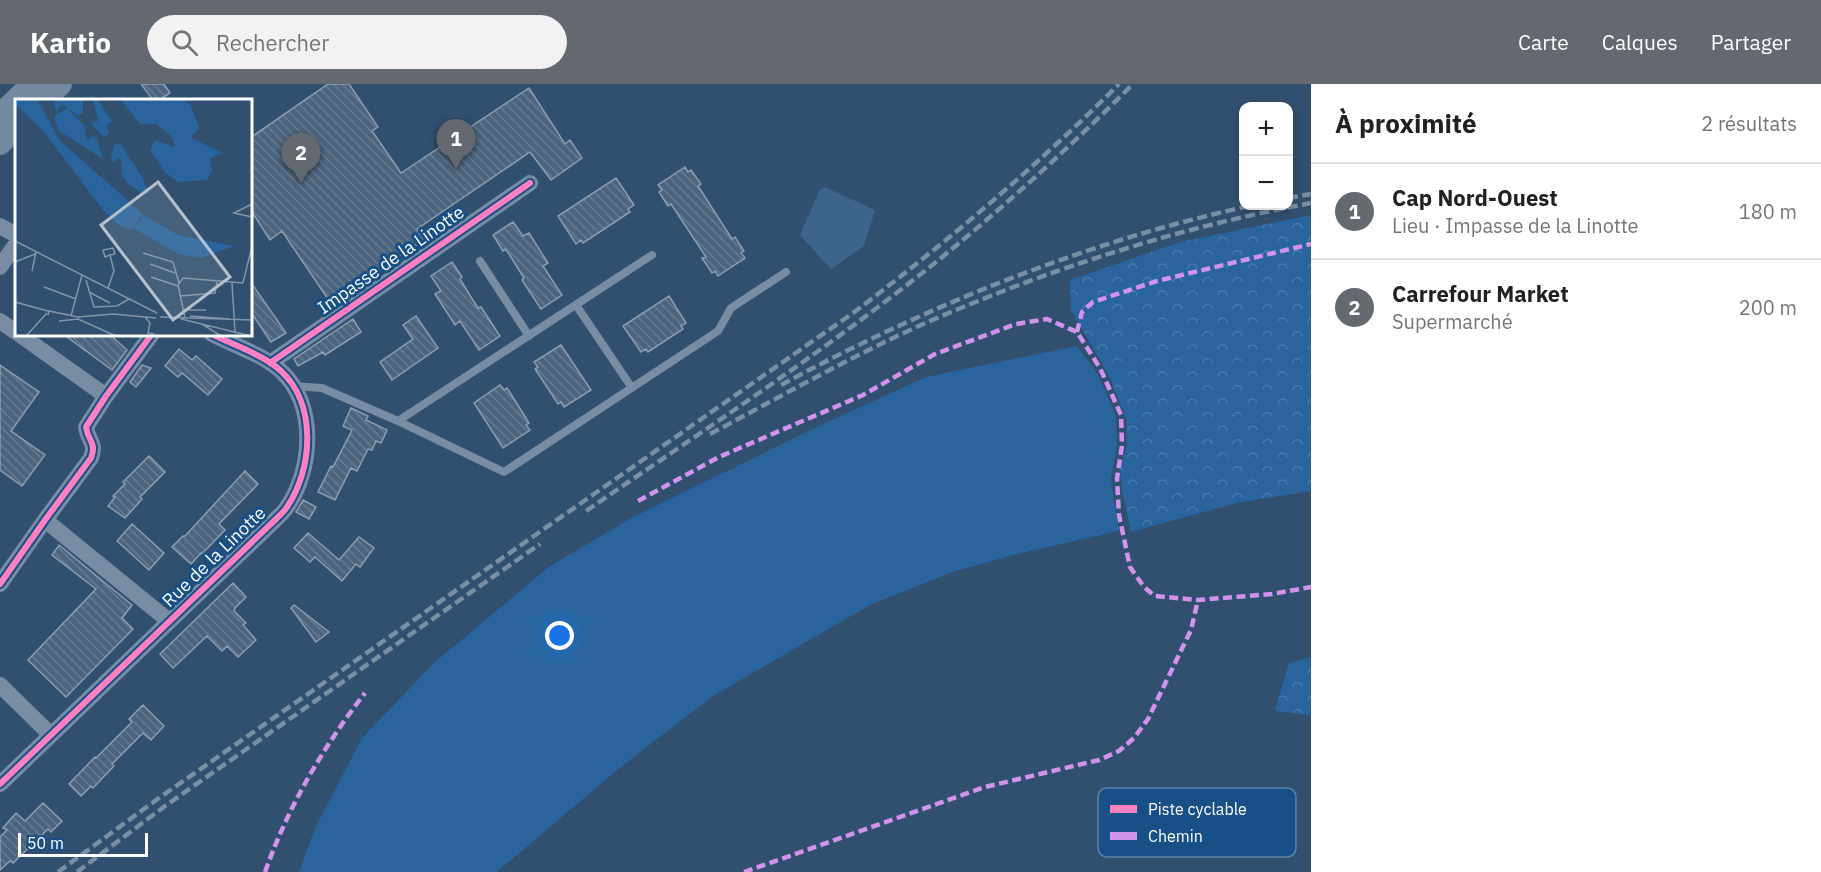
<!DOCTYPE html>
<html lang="fr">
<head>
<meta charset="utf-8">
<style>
  body { margin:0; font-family:"IBM Plex Sans",sans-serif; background:#f2f2f2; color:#202124 }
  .controls { position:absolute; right:18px; top:18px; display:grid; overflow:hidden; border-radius:12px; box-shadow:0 3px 9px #0003 }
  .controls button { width:54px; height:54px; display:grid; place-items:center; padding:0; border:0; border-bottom:2px solid #e0e0e0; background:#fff; color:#202124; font:30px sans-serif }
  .scale { position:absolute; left:18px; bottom:15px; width:130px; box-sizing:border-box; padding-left:6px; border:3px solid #fff; border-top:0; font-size:16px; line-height:21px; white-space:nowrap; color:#fff; -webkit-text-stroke:4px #184f87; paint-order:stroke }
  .you { position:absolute; left:560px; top:552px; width:21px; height:21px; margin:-15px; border:4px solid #fff; border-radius:50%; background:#1a73e8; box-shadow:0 0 0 9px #1a73e833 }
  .badge { display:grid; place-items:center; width:39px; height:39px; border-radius:50%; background:#646970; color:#fff; font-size:20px; font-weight:700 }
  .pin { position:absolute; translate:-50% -50px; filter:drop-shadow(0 2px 3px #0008) }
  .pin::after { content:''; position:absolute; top:32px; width:21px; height:18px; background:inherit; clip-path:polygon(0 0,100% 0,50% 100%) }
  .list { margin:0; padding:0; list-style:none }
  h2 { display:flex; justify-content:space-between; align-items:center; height:78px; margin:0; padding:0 24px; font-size:26px }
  h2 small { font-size:20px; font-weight:400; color:#757577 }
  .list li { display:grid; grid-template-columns:39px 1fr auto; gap:18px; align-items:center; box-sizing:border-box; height:96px; padding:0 24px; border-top:2px solid #e0e0e0 }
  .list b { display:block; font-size:22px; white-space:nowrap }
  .list p { margin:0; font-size:20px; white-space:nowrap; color:#757577 }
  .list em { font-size:20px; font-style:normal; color:#757577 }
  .icon { flex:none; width:33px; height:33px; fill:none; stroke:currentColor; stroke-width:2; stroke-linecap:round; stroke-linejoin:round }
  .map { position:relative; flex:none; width:1311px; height:788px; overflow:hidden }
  header { display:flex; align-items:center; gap:36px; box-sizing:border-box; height:84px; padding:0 30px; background:#646970; color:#fff }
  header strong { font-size:28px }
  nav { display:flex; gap:33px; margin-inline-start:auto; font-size:21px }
  .search { width:420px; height:54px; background:#f2f2f2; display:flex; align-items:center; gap:15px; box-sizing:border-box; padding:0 21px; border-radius:33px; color:#757577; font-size:22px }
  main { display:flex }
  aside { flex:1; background:#fff }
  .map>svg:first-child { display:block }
  .green { fill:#29649d }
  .forest { fill:url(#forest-crowns) }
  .water { fill:#3d658c }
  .building { fill:url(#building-back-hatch); stroke:#8c9eb1; stroke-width:1.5 }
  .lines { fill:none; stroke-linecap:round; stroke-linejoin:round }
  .service { stroke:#788da4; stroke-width:8 }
  .minor { stroke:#788da4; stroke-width:16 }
  .secondary { stroke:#73899f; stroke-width:24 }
  .rail { stroke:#798fa3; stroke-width:4.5; stroke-dasharray:10 4.5; stroke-linecap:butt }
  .quiet { stroke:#d193ec; stroke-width:4.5; stroke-dasharray:9 4.5; stroke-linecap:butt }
  .cycleway-casing { stroke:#184f87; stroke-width:10 }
  .cycleway { stroke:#ff80c0; stroke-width:6 }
  .labels { text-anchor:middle; stroke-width:6; stroke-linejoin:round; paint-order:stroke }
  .street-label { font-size:18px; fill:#fff; stroke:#184f87 }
  .inset-road { fill:none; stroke:#8395a8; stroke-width:1.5 }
  .view { fill:#b7c1cc; fill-opacity:0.15; stroke:#b7c1cc; stroke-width:3 }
  .inset-edge { fill:none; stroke:#fff; stroke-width:3 }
  .key { fill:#184f87; stroke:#5d84ab; stroke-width:1.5 }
  .key-label { font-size:16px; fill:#fff }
</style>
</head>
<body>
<header>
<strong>Kartio</strong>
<div class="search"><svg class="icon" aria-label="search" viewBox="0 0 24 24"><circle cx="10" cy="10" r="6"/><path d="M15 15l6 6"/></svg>Rechercher</div>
<nav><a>Carte</a><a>Calques</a><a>Partager</a></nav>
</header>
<main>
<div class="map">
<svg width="1311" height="788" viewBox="0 0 1311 788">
  <defs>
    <pattern id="forest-crowns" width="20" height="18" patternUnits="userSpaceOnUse" patternTransform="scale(1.5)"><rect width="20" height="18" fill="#29649d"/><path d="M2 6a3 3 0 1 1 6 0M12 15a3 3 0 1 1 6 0" fill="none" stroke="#497bac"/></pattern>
    <pattern id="building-back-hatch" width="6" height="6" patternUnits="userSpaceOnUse" patternTransform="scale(1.5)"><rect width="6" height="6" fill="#4c647d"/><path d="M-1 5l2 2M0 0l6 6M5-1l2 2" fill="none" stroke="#677b90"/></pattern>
  </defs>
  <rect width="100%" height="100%" fill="#314f6e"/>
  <path class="green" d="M1077,262L1098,290L1116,332L1117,363L1111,395L1119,447L1013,471L953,488L870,521L713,612L617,686L497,788H299L315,744L362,654L435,578L550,482L633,433L821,341L926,293Z"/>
  <path class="forest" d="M1311,131V407L1236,419L1131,448L1122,406L1120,382L1127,362L1126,335L1110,294L1071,226L1070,196L1180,158Z
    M1311,573V631L1275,627L1289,579Z"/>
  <path class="water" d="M825,103L875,126L864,162L831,185L800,151L819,107Z"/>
  <path class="building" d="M141,0H164L170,9L159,16H153Z
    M328,0H349L378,43L372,47L401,89L529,4L565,60L570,56L582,74L551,96L530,68L417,145L424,156L330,218L282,147L270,156L250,125V54Z
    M685,83L688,88L691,86L701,100L698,102L732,155L735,153L744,167L741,169L745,174L718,192L715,187L712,189L702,174L706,173L671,120L668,122L659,108L662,106L658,101Z
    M616,94L634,121L628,125L630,128L583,159L581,156L576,160L558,132Z
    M513,138L523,152L529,149L548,179L543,182L562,211L541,225L522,196L524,194L509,170L505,165L503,167L493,151Z
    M452,178L462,193L460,195L469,210L478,224L481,223L500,252L479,266L460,237L455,241L435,210L441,207L431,192Z
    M250,197L286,249L271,258L250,227Z
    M669,212L686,239L681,242L683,245L648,268L646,265L641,268L623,242Z
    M416,232L438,264L392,296L380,278L413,255L403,241Z
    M353,235L361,248L325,271L323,268L298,282L294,275Z
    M63,250H109L127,266L112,286Z
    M561,261L591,306L564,323L561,318L558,320L535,285L538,283L534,278Z
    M179,265L192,276L196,272L222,295L208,311L182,289L178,293L165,282Z
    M0,281L39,308L11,347L45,371L22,402L0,386Z
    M142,281L151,284L136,303L130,298Z
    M500,301L504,306L507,304L516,318L529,339L526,341L530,346L503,364L474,319Z
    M351,324L368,332L366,336L387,346L381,359L376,357L372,366L368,365L357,387L351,384L335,416L318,408L331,382L333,383L352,346L343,342Z
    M149,372L165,388L140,413L142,415L125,434L108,422L115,413L113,412L125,400L123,398Z
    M245,387L258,400L219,440L225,446L202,470L201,469L191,480L172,463L183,452H185Z
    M303,416L316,423L309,435L296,428Z
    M132,440L164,469L149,486L117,457Z
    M308,449L339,476L359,453L374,464L360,483L356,480L342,497L315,473L310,478L294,464Z
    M59,461L132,521L122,534L133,545L66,613L28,576L96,505L52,471Z
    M233,499L246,513L235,524L234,527L246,539L243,541L256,556L238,573L227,562L222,567L207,552L173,584L160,570Z
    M294,521L329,548L316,558L291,524Z
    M143,621L164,642L151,656L143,649L112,680L114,682L93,704L91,702L81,712L69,700L95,673L96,674L132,638L129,635Z
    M43,719L62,737L51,748L48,745L13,779L10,777L0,786V753L7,746L3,744L16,729L25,737Z"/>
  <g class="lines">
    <path class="service" d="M480,177L529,252
      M576,221L632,304
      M293,302L322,304L398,337L504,388L718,247L731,224L786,188
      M398,337L652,171"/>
    <path class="minor" d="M0,142L16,151
      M0,183L16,160
      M0,237L16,248
      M19,250L106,312
      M270,279L530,99
      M45,436L169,537
      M0,500L45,436L91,374C97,358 88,358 86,343L106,312L152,250
      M0,601L51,651
      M0,700L275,436C279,432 284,428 287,423C313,385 317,320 281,287C264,271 233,261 212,250"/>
    <path class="secondary" d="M43,16L60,0
      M0,32L33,0
      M0,59L16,42"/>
    <path class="rail" d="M1288,114L1311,110
      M781,301C929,221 1085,158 1249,122
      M710,350C780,313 848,274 921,241C1046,186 1176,144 1311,119
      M586,427C710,342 836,260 952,165C1015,113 1075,58 1133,0
      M58,788L159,714L853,229C947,158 1036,83 1119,0
      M77,788L165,722L540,460"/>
    <path class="quiet" d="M1077,248L1082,228L1093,218L1157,197L1311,160
      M638,417L719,373L863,311L935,270L1016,240L1047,235L1077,248L1100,284L1121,331L1122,361L1117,395L1119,431L1130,483L1144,503L1155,512L1198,516L1272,510L1311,503
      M265,788C288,723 323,663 365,609
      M744,788L985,703L1099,676L1119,667L1134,654L1148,635L1191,546L1198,516"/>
    <g class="cycleway-casing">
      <path id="cycleway" d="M270,279L530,99
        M0,500L45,436L91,374C97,358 88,358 86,343L106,312L152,250
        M0,700L275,436C279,432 284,428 287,423C313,385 317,320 281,287C264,271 233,261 212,250"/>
    </g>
    <use href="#cycleway" class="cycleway"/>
  </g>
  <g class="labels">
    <g class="street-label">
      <text transform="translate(391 176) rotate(-35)" y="6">Impasse de la Linotte</text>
      <text transform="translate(214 473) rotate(-44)" y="6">Rue de la Linotte</text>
    </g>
  </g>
  <g transform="translate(15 15)">
    <rect width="237" height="237" fill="#314f6e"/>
    <path d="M38,0H68V15L62,16L48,5L41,13ZM52,9L69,26L72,41L79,37L82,40L88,60L43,31L39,17ZM129,116L163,136L220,147L186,159L163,155L118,129Z" fill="#29649d"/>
    <path d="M0,0H22L45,42L128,115L116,131L105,127L88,111L30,34L0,5ZM78,0H82L97,22L92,26L94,35L88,38L76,24L83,22ZM100,0H167L176,7L184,28L176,39L208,54L195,59L197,72L192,81L163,83L150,73L135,51L140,41L160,48L156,37L141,25H125L106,1ZM105,44L127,78L134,94L129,96L112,84L107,76L106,62L103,58L99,64L96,59L99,46Z" fill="#29649d"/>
    <path class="inset-road" d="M237,105L219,114L237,118M0,142L142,214M128,154L158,163L164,184M0,163L20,155M135,165L160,174M17,172L21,153M136,178L163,187M71,181L79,208L102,207L114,200M217,184L220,233M228,184L237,147M29,188L61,200M93,189L99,172L95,156L100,155L98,149L88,151L90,158L95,156M74,193L95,204M165,197L200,194L202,182M0,203L33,212M168,211H191M33,216L34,212L63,218L98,215L141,219M56,217L67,176M175,217L215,220M130,218L135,224L133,234L139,235M145,218L237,221M170,219L163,186L168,179L228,184M166,220L236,237M44,222L63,220L101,237M187,225L206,237M11,237L32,214"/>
    <path class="view" d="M143,83L215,178L158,221L86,126Z"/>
    <rect width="237" height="237" class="inset-edge"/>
  </g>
  <rect x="1098" y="704" width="198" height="69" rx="9" class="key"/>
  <rect x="1110" y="721" width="27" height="8" fill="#ff80c0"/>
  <rect x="1110" y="748" width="27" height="8" fill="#d193ec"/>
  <g class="key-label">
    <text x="1148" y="731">Piste cyclable</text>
    <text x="1148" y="758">Chemin</text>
  </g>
</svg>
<div class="controls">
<button>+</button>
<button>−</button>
</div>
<div class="scale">50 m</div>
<div class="you"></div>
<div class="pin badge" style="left:456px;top:85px">1</div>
<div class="pin badge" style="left:301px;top:99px">2</div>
</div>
<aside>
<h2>À proximité<small>2 résultats</small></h2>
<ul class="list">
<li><span class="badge">1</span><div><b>Cap Nord-Ouest</b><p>Lieu · Impasse de la Linotte</p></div><em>180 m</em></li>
<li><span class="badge">2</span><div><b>Carrefour Market</b><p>Supermarché</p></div><em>200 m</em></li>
</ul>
</aside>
</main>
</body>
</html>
